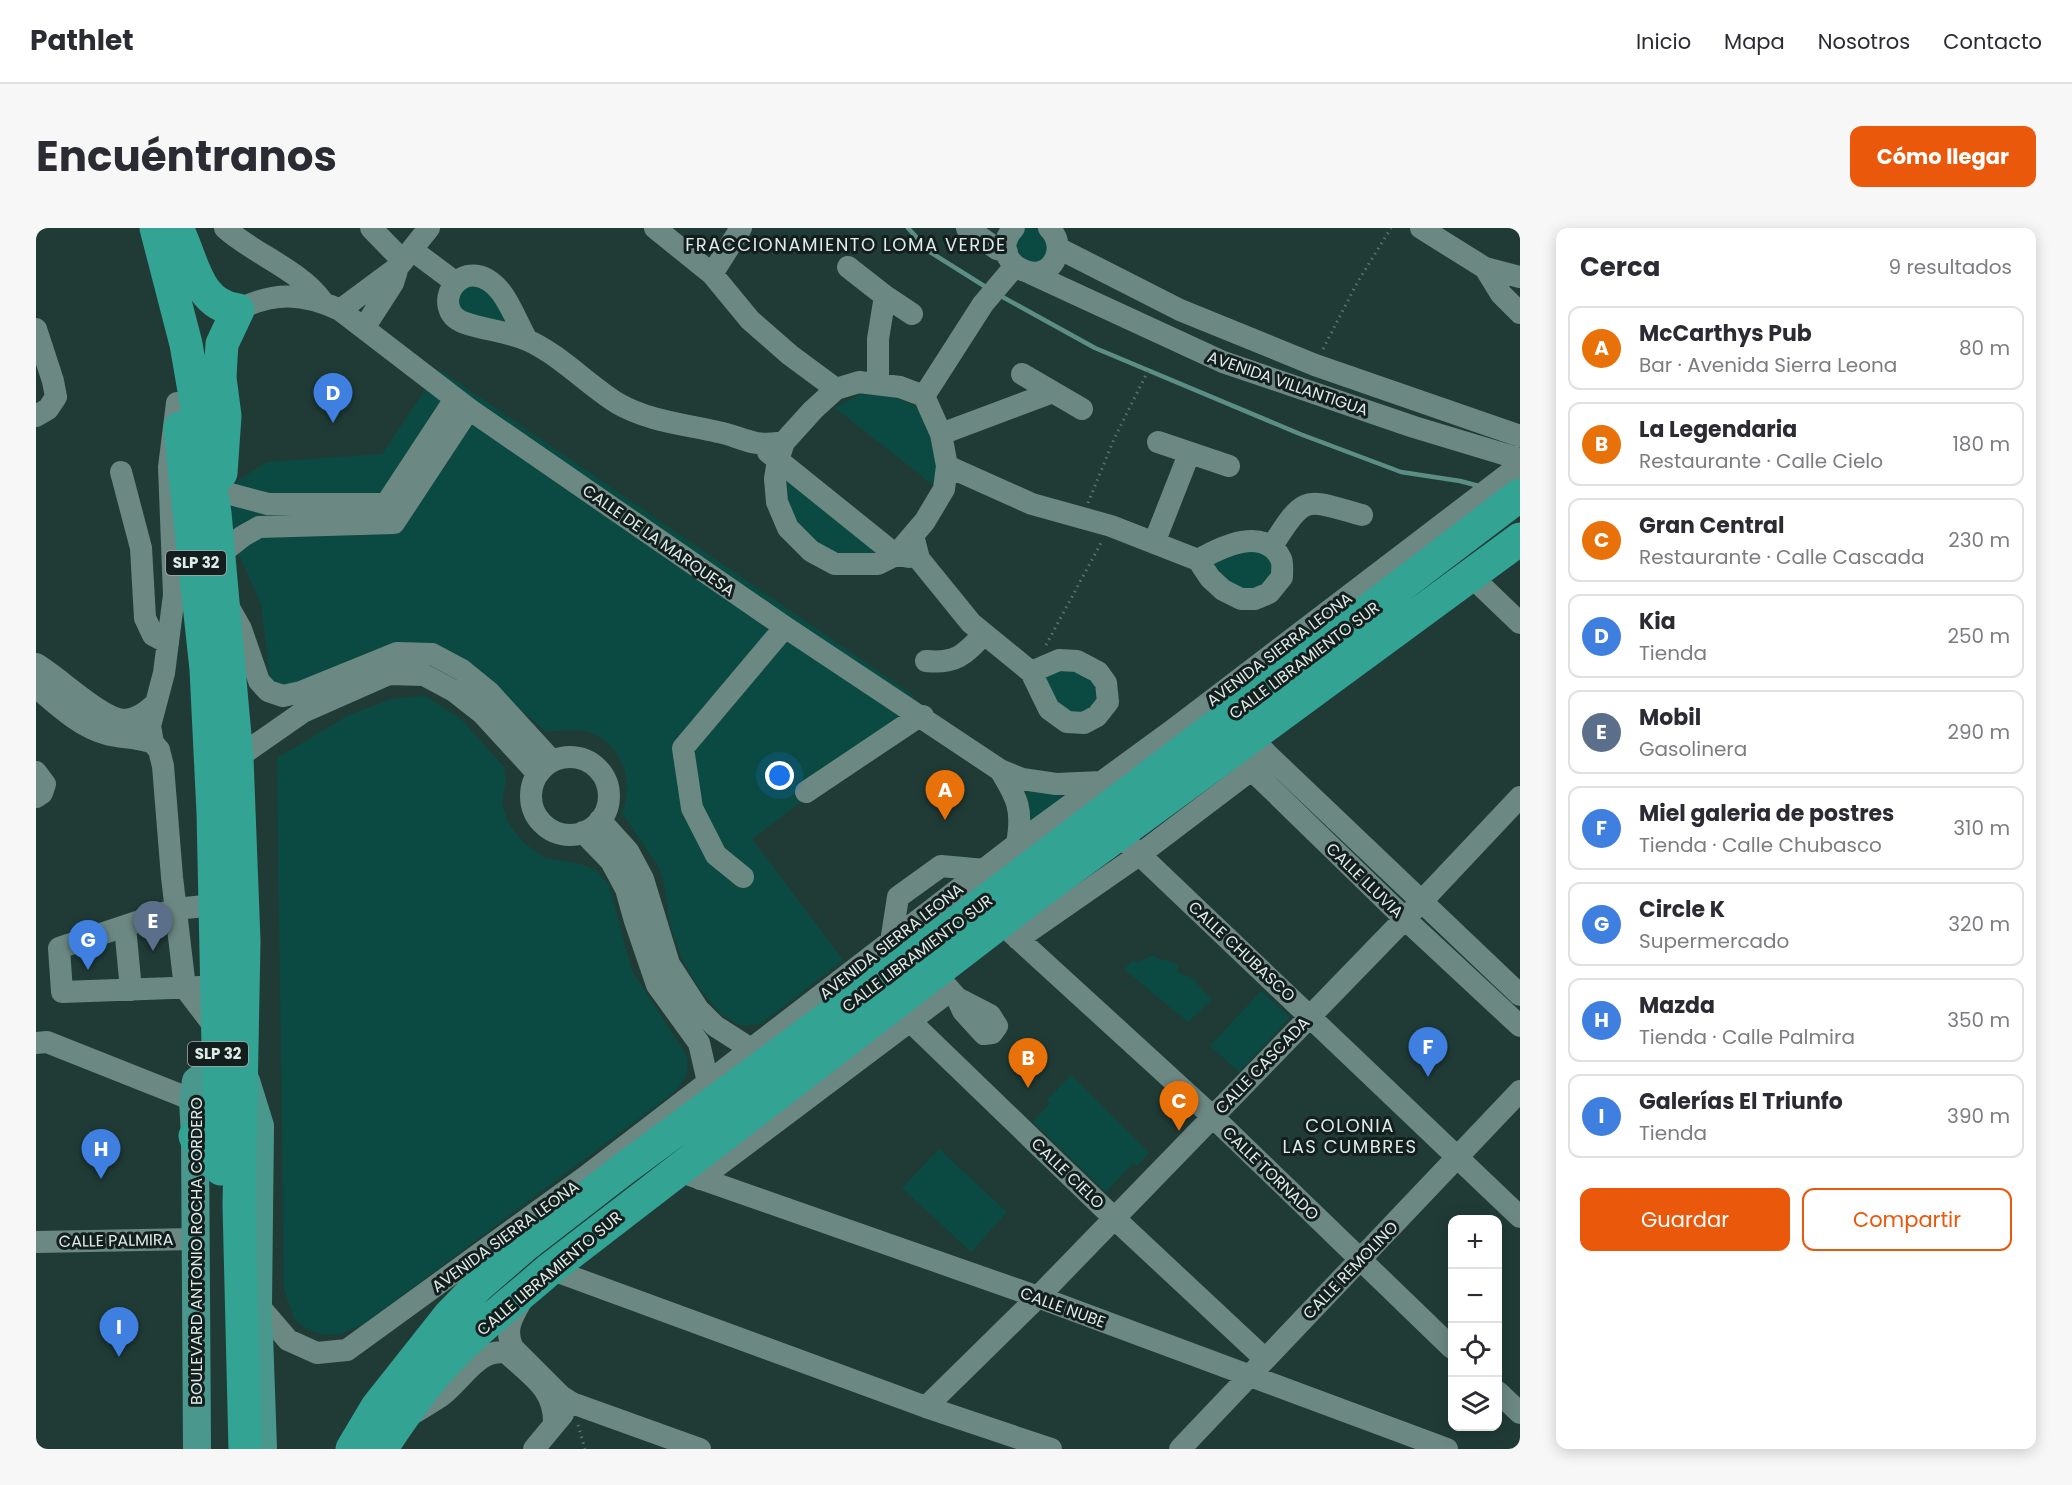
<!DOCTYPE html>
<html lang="es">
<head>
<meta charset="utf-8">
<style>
  body { margin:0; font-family:Poppins,sans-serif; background:#f7f7f7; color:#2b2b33 }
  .controls { position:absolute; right:18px; bottom:18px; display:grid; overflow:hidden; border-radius:12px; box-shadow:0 3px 15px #0003 }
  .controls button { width:54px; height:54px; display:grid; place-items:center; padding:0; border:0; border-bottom:2px solid #e1e1e2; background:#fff; color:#2b2b33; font:30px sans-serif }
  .you { position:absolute; left:744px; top:548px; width:21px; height:21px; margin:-15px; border:4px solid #fff; border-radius:50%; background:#1a73e8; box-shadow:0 0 0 9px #1a73e833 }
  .badge { display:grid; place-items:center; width:39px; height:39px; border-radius:50%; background:#ea580c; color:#fff; font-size:20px; font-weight:700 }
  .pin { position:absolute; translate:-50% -50px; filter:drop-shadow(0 2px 3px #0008) }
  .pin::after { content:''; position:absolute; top:32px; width:21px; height:18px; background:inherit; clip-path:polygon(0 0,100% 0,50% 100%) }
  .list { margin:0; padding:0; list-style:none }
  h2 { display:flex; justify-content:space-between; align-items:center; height:78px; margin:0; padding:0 24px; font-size:26px }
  h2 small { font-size:20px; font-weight:400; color:#7c7c81 }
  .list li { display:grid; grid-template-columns:39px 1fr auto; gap:18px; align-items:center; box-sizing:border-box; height:84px; margin:0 12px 12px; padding:0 12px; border:2px solid #e1e1e2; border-radius:12px }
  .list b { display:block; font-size:22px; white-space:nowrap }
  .list p { margin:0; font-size:20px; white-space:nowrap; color:#7c7c81 }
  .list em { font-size:20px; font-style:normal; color:#7c7c81 }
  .actions { display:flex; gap:12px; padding:18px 24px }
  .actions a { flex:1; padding:14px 0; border:2px solid #ea580c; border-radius:12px; text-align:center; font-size:21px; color:#ea580c }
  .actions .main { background:#ea580c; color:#fff }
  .icon { flex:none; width:33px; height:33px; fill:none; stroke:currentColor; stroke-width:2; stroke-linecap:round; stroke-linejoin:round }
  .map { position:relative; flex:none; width:1484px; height:1221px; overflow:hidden; border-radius:12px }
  header { display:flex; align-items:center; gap:36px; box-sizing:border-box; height:84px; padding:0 30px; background:#fff; border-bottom:2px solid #e1e1e2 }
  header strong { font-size:28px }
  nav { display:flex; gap:33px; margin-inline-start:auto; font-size:21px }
  .intro { display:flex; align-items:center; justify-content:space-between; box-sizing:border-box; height:144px; padding:0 36px }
  h1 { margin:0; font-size:42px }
  .button { padding:15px 27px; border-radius:12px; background:#ea580c; color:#fff; font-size:21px; font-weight:700 }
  main { display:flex; gap:36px; padding:0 36px }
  aside { flex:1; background:#fff; border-radius:12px; box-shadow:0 3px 15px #0003 }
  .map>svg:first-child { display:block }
  .green { fill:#0b4a42 }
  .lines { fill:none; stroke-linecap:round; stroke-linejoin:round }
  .stream { stroke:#5c8e86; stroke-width:4.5 }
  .path { stroke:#5a726d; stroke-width:3; stroke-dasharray:1.5 4.5; stroke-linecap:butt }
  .minor { stroke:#6c8883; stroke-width:22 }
  .major { stroke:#4a988d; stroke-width:28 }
  .highway { stroke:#33a394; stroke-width:33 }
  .labels { text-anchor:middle; stroke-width:6; stroke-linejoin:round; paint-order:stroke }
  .shield { fill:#141f1d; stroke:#a1aeac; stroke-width:1.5 }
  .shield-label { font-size:15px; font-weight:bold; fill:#ddece9 }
  .street-label { font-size:16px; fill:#ddece9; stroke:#141f1d }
  .neighbourhood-label { font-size:18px; letter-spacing:1.5px; fill:#ddece9; stroke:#141f1d }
</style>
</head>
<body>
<header>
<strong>Pathlet</strong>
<nav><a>Inicio</a><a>Mapa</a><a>Nosotros</a><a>Contacto</a></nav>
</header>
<div class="intro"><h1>Encuéntranos</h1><a class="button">Cómo llegar</a></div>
<main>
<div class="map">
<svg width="1484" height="1221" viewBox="0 0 1484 1221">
  <rect width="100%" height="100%" fill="#203b36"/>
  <path class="green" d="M989,0H1003L1009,3L1015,29L990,39L977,12L985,2Z
    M446,52L481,103L433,92L422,74L427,61Z
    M403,141L878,468L858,499L831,524L716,611L807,732L725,796L706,798L686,787L663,760L646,731L635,699L627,651L622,638L586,585C599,552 585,511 548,503C536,501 522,503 510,504L466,465L376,418L334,423L254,459L242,458L234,450L225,376L203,327L196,302L193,261L204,251L231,234L346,226Z
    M828,164L852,166L879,178L900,206L901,260L799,180Z
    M750,247L846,323L826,332L780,320L753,287Z
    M1215,320L1230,325L1239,335L1230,361L1205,364L1173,334Z
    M1036,442L1057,448L1064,476L1036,488L1017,473L1006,455L1010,446Z
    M389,468L425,491L468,539L470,553L466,574L472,595L487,614L509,630L545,636L560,642L573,657L596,743L651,828C653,849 648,854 633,868L328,1096L305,1106L289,1107L272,1102L259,1092L248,1062L241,530L311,488L355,471Z
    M990,559L1038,564L992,600Z
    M1118,727L1120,730L1142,736L1141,744L1155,749L1176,772L1152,794L1088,741L1098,732L1100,735Z
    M1225,763L1254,789L1203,844L1174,818Z
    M1035,847L1113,925L1101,938L1097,935L1070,964L997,894L1014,875L1011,872Z
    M903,921L971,984L935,1024L866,960Z"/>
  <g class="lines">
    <path class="stream" d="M872,0L894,24L953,61
      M963,67L1059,120L1264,206L1365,244L1424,253L1443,258"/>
    <path class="path" d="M1287,121L1321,55L1355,0
      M1052,275L1078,211L1112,143
      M1010,417L1065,315
      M542,1197L549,1221"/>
    <path class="minor" d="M189,0C219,27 263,41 287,74
      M335,0L367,33
      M619,0L676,46L714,92L754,127L800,161
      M931,0L961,21L971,24
      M978,0C947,32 1009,67 1021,26C1023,16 1020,7 1013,0
      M1385,0L1449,40L1484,49
      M1022,20L1144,82L1279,137L1484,208
      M376,22L419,54
      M812,39L849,68L876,86
      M1449,40L1465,66L1484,85
      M994,45L1187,134L1378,199L1484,231
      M676,46L705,0
      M202,82C238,63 268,65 304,82L433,181L749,399L964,542
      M304,82L362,39L393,0
      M328,100L357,55L362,39
      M0,101L17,153L20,169L12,181L0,188
      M491,112C482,96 475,77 465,64C428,18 389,81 429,95C449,102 473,104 491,112C523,126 552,157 581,175C612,193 647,196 682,204C695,206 708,213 721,215C730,217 740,215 748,214
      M986,146L1046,181
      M823,154L864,159L888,168L905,206L911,238L908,261L889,293L860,327L842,336H799L775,323L752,300L741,274L739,251L742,232L748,214L777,182L800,161Z
      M842,155V111L849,68
      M888,168L947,76L979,38
      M141,175L133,239L138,367L128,445L114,498L117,515L123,522L127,538L136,649L149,760L181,802
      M905,206L1017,164
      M1122,214L1193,238
      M732,224L860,327L873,329
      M911,238L996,276L1075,298L1162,332L1174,350L1187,362L1205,371H1219L1233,365L1246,349C1246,343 1247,335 1245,331C1229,297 1185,319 1162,332
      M85,244L105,320L109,390L117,407L132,415
      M183,263L232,276H350L419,171
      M877,307L883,331L935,395L995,444L1013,481L1031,494L1048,495L1061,488L1072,474L1070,455L1062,444L1041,433L1023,432L995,444
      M1118,315L1153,226
      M1236,318C1270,265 1268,271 1326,287
      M184,326L207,308L223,299L358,295L433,181
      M1435,348L1484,395
      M192,378L205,401L223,453L232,463L247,468L265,464L361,425L396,426L426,442L453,464L516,533
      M890,433C920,436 928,427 948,406
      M0,436C22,448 66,492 89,492C101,491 109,485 118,477
      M0,459C21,477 44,499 71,506C86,510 102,509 117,515
      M1206,500L1233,528L1484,767
      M1189,513L1216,542L1369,691L1484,798
      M495 568a39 39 0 1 1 78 0a39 39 0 1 1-78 0Z
      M201,530L267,484L353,446L388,447L418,463L446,485L502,546
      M0,544L9,556L6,565L0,569
      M770,564L876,493L887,488
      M564,592L592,623L607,651L633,736L662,781L679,798L715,821
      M547,604L575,633L590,661L599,693L621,757L663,815L672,854
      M1083,607L1484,989
      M981,616C987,582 982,571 964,542L986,551L1020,556L1066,554
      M707,649L680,627L656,580L647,520L749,399
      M955,686L1176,888L1416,1120
      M89,698L95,762
      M982,711L1103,627L1227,533
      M855,714L862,669L905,638L949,642
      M906,753L921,770L927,783L948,806L956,805L961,798L954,787L921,770
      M164,759L26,764L23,720L140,681L178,677
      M847,767L1078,990L1229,1131
      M0,815L11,814L157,872L173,873
      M640,942L1002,1069L1411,1221
      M664,951L914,763
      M0,1014L159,1011
      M514,1041L890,1179L1015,1221
      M487,1070C478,1086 467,1101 477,1120L525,1168L536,1175L664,1221
      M222,1077L252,1112L281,1125L311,1122L548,950L981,616L1138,501L1484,237
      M1462,1164L1484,1185
      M890,1179L1002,1069L1386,673L1484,569
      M376,1186C386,1180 396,1174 405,1168C426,1153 442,1119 471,1125C495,1148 519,1160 518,1196
      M498,1221L527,1186
      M1144,1221L1484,863"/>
    <path class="major" d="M210,853L224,898L222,1077L227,1221
      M161,1221L159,908L157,872L160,853L182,836"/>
    <path class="highway" d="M120,0L150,116L179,285L201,530L208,713L203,977L209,1221
      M141,0C157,31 160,77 202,82L186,116L185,131L184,150L189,188L185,245
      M144,200L170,441L177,585L184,909
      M159,908L185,941
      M316,1221L341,1179L413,1088L442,1058L488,1018L585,943L946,676L1484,267
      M345,1221C361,1197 377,1173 396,1150C430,1109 474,1076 514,1041L997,669L1484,311"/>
  </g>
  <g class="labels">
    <g class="shield">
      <rect x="130" y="323" width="60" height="24" rx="4.5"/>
      <rect x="152" y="814" width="60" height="24" rx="4.5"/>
    </g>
    <g class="shield-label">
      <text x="160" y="340">SLP 32</text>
      <text x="182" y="831">SLP 32</text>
    </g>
    <g class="street-label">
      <text transform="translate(1252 155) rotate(19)" y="6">AVENIDA VILLANTIGUA</text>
      <text transform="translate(623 312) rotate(35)" y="6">CALLE DE LA MARQUESA</text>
      <text transform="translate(1243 421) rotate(-37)" y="6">AVENIDA SIERRA LEONA</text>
      <text transform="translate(1268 432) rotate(-37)" y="6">CALLE LIBRAMIENTO SUR</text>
      <text transform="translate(1329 652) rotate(44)" y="6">CALLE LLUVIA</text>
      <text transform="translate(855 713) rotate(-38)" y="6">AVENIDA SIERRA LEONA</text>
      <text transform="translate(1206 723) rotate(43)" y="6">CALLE CHUBASCO</text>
      <text transform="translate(881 725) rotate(-37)" y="6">CALLE LIBRAMIENTO SUR</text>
      <text transform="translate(1226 837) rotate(-46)" y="6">CALLE CASCADA</text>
      <text transform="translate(1032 945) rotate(44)" y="6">CALLE CIELO</text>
      <text transform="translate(1235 945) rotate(44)" y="6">CALLE TORNADO</text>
      <text transform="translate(469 1008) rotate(-36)" y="6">AVENIDA SIERRA LEONA</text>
      <text transform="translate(80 1012) rotate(-1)" y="6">CALLE PALMIRA</text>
      <text transform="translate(160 1023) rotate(-90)" y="6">BOULEVARD ANTONIO ROCHA CORDERO</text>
      <text transform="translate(1314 1042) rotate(-46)" y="6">CALLE REMOLINO</text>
      <text transform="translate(513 1045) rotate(-40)" y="6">CALLE LIBRAMIENTO SUR</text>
      <text transform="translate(1027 1079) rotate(20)" y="6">CALLE NUBE</text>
    </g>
    <g class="neighbourhood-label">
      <text x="810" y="23">FRACCIONAMIENTO LOMA VERDE</text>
      <text x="1314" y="904">COLONIA<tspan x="1314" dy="21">LAS CUMBRES</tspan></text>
    </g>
  </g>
</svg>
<div class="controls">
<button>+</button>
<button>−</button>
<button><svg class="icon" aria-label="locate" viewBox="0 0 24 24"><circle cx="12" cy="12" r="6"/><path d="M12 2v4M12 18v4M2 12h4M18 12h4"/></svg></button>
<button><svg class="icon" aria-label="layers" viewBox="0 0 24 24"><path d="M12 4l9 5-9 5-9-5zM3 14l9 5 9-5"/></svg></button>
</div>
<div class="you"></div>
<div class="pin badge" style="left:909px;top:592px;background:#e8710a">A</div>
<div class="pin badge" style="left:992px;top:860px;background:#e8710a">B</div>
<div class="pin badge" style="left:1143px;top:903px;background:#e8710a">C</div>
<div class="pin badge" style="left:297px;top:195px;background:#3f7fe0">D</div>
<div class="pin badge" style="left:117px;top:723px;background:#5c6f8a">E</div>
<div class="pin badge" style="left:1392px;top:849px;background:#3f7fe0">F</div>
<div class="pin badge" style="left:52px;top:742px;background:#3f7fe0">G</div>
<div class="pin badge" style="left:65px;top:951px;background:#3f7fe0">H</div>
<div class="pin badge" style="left:83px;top:1129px;background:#3f7fe0">I</div>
</div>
<aside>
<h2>Cerca<small>9 resultados</small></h2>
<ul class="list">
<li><span class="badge" style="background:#e8710a">A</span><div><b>McCarthys Pub</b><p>Bar · Avenida Sierra Leona</p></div><em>80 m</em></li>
<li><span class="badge" style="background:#e8710a">B</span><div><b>La Legendaria</b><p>Restaurante · Calle Cielo</p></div><em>180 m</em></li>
<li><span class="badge" style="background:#e8710a">C</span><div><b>Gran Central</b><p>Restaurante · Calle Cascada</p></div><em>230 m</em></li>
<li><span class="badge" style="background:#3f7fe0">D</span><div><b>Kia</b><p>Tienda</p></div><em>250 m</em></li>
<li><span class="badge" style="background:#5c6f8a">E</span><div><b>Mobil</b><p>Gasolinera</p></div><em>290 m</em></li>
<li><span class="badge" style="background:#3f7fe0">F</span><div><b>Miel galeria de postres</b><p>Tienda · Calle Chubasco</p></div><em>310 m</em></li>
<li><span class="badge" style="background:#3f7fe0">G</span><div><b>Circle K</b><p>Supermercado</p></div><em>320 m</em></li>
<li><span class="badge" style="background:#3f7fe0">H</span><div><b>Mazda</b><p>Tienda · Calle Palmira</p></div><em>350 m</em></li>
<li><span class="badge" style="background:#3f7fe0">I</span><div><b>Galerías El Triunfo</b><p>Tienda</p></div><em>390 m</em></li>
</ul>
<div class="actions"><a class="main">Guardar</a><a>Compartir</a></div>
</aside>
</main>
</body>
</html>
